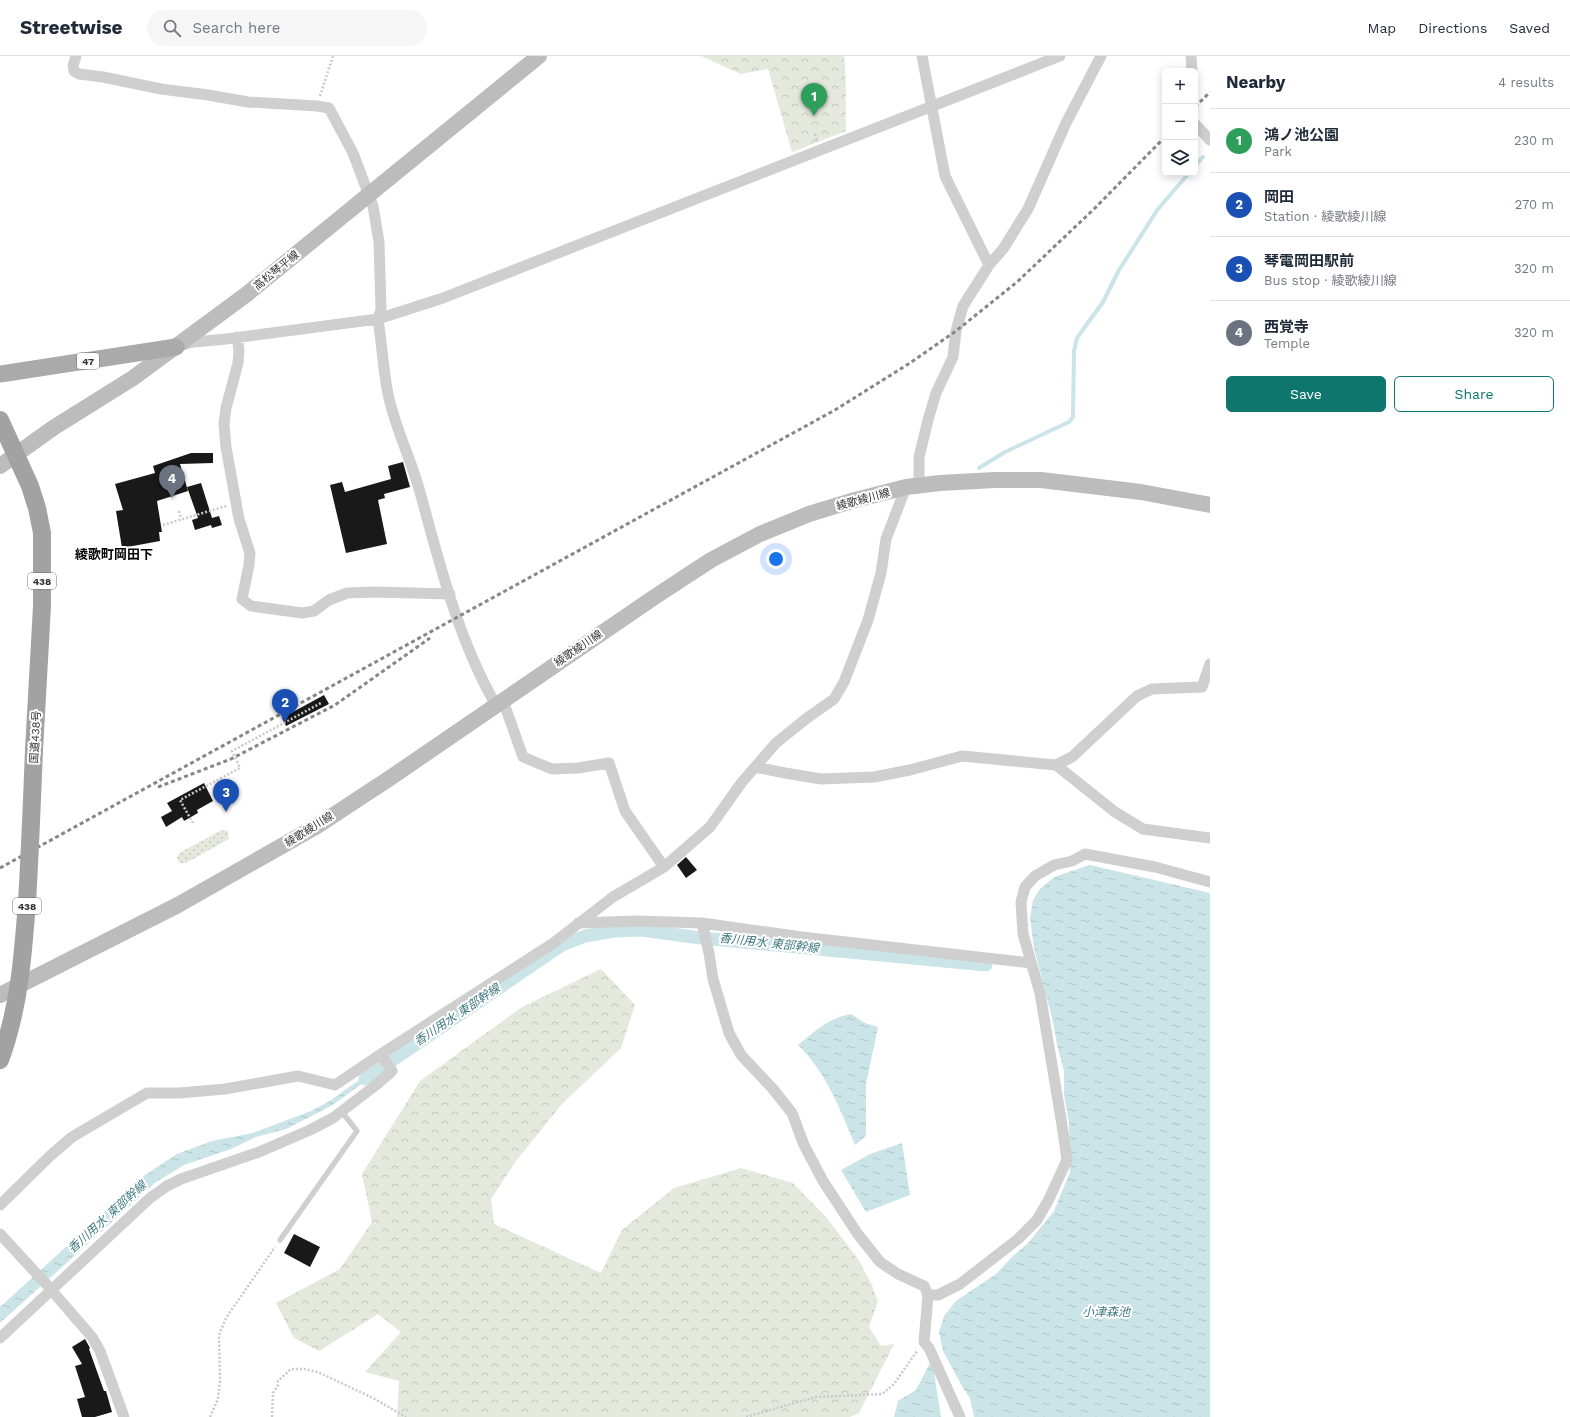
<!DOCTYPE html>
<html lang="en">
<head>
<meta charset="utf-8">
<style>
  body { margin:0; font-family:"Work Sans","Noto Sans JP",sans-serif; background:#f6f6f7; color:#1f2937 }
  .controls { position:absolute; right:12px; top:12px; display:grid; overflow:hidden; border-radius:6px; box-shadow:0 2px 10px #0003 }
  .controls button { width:36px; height:36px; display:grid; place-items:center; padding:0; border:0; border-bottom:1px solid #e0e1e3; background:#fff; color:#1f2937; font:20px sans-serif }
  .you { position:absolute; left:776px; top:503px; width:14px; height:14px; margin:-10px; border:3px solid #fff; border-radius:50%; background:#1a73e8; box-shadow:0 0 0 6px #1a73e833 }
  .badge { display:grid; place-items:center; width:26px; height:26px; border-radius:50%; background:#0f766e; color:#fff; font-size:13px; font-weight:700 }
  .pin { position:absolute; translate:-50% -33px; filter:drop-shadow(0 1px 2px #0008) }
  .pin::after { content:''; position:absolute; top:21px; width:14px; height:12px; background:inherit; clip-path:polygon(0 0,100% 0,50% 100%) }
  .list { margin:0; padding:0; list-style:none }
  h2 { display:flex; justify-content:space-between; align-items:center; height:52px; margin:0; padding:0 16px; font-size:17px }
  h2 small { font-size:13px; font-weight:400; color:#747a83 }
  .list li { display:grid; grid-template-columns:26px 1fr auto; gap:12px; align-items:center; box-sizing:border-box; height:64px; padding:0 16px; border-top:1px solid #e0e1e3 }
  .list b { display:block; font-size:15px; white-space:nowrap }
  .list p { margin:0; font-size:13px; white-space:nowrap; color:#747a83 }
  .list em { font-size:13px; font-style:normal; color:#747a83 }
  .actions { display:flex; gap:8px; padding:12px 16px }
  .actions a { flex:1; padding:9px 0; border:1px solid #0f766e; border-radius:6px; text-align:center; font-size:14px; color:#0f766e }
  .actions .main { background:#0f766e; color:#fff }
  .icon { flex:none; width:22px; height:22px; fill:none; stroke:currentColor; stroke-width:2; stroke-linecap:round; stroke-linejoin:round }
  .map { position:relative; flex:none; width:1210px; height:1361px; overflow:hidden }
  header { display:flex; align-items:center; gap:24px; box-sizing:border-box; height:56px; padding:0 20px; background:#fff; border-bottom:1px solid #e0e1e3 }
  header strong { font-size:19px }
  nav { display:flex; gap:22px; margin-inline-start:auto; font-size:14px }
  .search { width:280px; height:36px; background:#f6f6f7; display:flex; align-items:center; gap:10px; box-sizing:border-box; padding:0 14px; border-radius:22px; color:#747a83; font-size:15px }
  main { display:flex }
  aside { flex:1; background:#fff }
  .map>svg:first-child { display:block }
  .grass { fill:url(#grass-dots) }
  .forest { fill:url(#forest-crowns) }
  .water { fill:url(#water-ripples) }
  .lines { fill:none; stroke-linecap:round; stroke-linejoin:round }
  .stream { stroke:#cae4e7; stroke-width:4 }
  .canal { stroke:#cae4e7; stroke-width:13 }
  .building { fill:#191919 }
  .path { stroke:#c9c9c9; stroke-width:2.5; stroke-dasharray:2 2; stroke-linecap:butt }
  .service { stroke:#cfcfcf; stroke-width:5.5 }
  .minor { stroke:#cfcfcf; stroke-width:11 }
  .secondary { stroke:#bcbcbc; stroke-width:16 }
  .primary { stroke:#aaa; stroke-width:17 }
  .trunk { stroke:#a2a2a2; stroke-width:18 }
  .rail { stroke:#878787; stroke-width:3; stroke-dasharray:4 3; stroke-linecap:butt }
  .trunk-bridge { stroke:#a2a2a2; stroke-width:18 }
  .labels { text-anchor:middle; stroke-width:4; stroke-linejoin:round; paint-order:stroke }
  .shield { fill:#fff; stroke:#707070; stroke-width:1 }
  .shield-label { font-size:10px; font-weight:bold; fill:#323232 }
  .street-label { font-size:11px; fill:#323232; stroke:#fff }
  .water-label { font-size:12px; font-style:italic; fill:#407a82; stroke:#fff }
  .quarter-label { font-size:13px; font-weight:bold; fill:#000; stroke:#fff }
</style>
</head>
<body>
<header>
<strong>Streetwise</strong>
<div class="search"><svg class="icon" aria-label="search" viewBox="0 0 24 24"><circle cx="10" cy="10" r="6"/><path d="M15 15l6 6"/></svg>Search here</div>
<nav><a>Map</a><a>Directions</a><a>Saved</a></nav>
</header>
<main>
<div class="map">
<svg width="1210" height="1361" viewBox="0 0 1210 1361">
  <defs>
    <pattern id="grass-dots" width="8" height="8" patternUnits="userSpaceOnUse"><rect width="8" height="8" fill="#e5e8dc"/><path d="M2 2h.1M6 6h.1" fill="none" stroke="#c5c7bd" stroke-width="1.8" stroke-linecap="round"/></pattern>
    <pattern id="forest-crowns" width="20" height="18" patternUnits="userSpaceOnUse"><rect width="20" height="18" fill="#e5e8dc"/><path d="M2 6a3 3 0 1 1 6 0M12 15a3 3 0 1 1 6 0" fill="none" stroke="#c5c7bd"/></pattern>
    <pattern id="water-ripples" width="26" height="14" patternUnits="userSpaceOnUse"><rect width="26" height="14" fill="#cae4e7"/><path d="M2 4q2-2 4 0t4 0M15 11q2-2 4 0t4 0" fill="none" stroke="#aec4c7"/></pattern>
  </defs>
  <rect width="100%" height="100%" fill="#fff"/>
  <path class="grass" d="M222,774L228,775L229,783L186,807H179L177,801L179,797Z"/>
  <path class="forest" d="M701,0H844C847,25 845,50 846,75L792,96L768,13L741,18Z
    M601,913L635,949L621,992L562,1048L516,1105L491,1143L494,1168L601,1217L622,1174L674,1132L741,1112L793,1127L827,1162L858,1203L871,1227L878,1245L869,1271L881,1290L894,1288L859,1357L850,1361H397L399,1325L365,1316L401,1276L378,1258L319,1295L294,1282L276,1247L340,1213L372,1166L362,1118L420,1025L522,951Z"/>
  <path class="water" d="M1090,809C1130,818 1170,828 1210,837V1361H974L970,1342L963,1332L943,1295L939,1276L944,1260L956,1245L996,1218L1013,1200L1029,1186L1054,1155L1070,1116L1069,1067L1064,1039V1015L1057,989L1053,966L1034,892L1030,862L1033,844L1040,833L1054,821Z
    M851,958L865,967L878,971L866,1028V1080L855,1089C840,1053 826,1016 798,989C815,975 829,962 851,958Z
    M378,1011L381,1014L331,1050L286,1073L256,1081L231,1093L184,1109L156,1126L0,1267V1251L145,1119L177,1098L212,1085L253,1077L311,1055L328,1046Z
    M902,1087L910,1139L866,1156L841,1114L870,1098Z
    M932,1303L941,1361H894L898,1345L916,1334Z"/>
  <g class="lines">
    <path class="stream" d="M1195,110L1203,101
      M979,412L1005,396L1069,366L1073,361L1074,295L1077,282L1103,246L1119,214L1158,153L1189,117"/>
    <path class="canal" d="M365,1023L562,889L585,880L614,875L641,874L701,882L986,909"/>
  </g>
  <path class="building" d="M191,397H213V407L180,408L188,435L157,445L162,476H159L160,485L122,492L116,455L123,454L115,428L155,417L153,410Z
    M403,406L410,431L384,438L385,442L378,444L387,488L346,497L330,429L342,426L345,436L391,423L388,410Z
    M201,427L212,462L219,460L222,469L212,472L211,469L195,474L192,464L198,462L187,431Z
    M324,639L329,648L286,670L282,662Z
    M204,727L213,745L197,754L198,757L184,765L182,761L166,771L161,761L172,755L167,747Z
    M686,801L697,814L686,822L677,809Z
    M294,1178L320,1191L310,1211L284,1197Z
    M85,1283L90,1292L89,1293L104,1335H106L112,1356L95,1361H82L77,1343L85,1341L75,1310L82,1308L72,1291Z"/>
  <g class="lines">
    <path class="path" d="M320,40L333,0
      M815,78L817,84
      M179,455L181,463
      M163,469L226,450
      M193,767L180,744L240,712L232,695L321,647
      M210,1361L218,1343L220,1325L219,1279L226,1262L275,1191
      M272,1361L273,1337L278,1329V1325L291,1313H305L320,1317L373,1342L406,1361
      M746,1361L816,1341L882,1338L894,1328L917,1295"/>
    <path class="service" d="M280,1184L357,1075L342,1056"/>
    <path class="minor" d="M76,0L73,10L74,15L79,18L103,21L161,33L208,39L248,46L317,50L329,52L353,97L373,150L379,186L381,253L378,263C382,288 383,313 388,338C395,372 411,403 420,436C439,506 459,586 496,649
      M922,0L945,120L989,209
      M1191,0L1192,15
      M1195,68L1210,84
      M237,281L239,294L238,307L226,352L224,368L226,391L239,463L250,497L249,509L242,543L251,550L302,557L314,555L329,544L347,537L375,536L450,538
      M181,289L194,286L226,283L378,263L443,242L1060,0
      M919,429V401L928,364L936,337L953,301L956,275L963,250L989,209L1003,193L1028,153L1066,67L1101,0
      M501,645L506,653L523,701L552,713L578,712L609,707L625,755L664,811
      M1056,709L1072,701L1137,640L1152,633L1202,631L1210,608
      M755,711L785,717L821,723L874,721L910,714L962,700L1056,709L1115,756L1143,773L1210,782
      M578,867L638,865L702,867L802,881L1031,907
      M702,867L709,897L713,923L729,977L741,999L773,1033L792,1057L804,1089L823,1125L857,1177L880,1206L898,1218L924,1230L928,1239L924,1286L929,1292L960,1361
      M0,1149L50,1100L72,1081L147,1037H179L225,1033L298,1020L335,1029L381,998L552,888L613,841L664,811L710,771L742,726L776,687L807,662L834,643L844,626L868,564L881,517L886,483L906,431
      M0,1178L47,1229L92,1281L100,1295L124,1361
      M928,1239H938L960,1228L1018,1183L1037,1164L1048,1145L1067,1104L1062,1069L1040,937L1023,878L1021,846L1025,831L1035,820L1054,809L1072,805L1085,798L1155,811L1210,826
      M0,1282L150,1142L167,1130L181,1123L259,1096L310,1074L333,1062L376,1029L392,1015L381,998"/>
    <path class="secondary" d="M0,410L53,372L133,322L247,238L539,0
      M0,939L178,849L317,770L390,722L656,540L711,504L760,478L809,458L855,444L906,431L940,427L995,424H1041L1141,436L1210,449"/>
    <path class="primary" d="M0,318L176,291"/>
    <path class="trunk" d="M0,364L30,430L37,452L42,477V550L34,694"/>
    <path class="rail" d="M1195,51L1210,36
      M158,731L231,703L335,649L430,582
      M0,812L835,354L910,307L956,275L1017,226L1094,153L1165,81"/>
    <path class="trunk-bridge" d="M0,1004C19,953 23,900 27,846C30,795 32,745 34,694"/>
  </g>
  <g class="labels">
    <g class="shield">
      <rect x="77" y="297" width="22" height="16" rx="3"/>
      <rect x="28" y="517" width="28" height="16" rx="3"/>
      <rect x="13" y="842" width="28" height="16" rx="3"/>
    </g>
    <g class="shield-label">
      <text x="88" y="309">47</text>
      <text x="42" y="529">438</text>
      <text x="27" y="854">438</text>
    </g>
    <g class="street-label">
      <text transform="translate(276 214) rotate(-39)" y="4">高松琴平線</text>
      <text transform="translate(863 443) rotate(-15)" y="4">綾歌綾川線</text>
      <text transform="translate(578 592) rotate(-34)" y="4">綾歌綾川線</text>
      <text transform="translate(35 681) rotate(-87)" y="4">国道438号</text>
      <text transform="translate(309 773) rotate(-32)" y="4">綾歌綾川線</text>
    </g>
    <g class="water-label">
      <text transform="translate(769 887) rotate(6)" y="4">香川用水 東部幹線</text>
      <text transform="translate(457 959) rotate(-34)" y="4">香川用水 東部幹線</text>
      <text transform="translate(107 1161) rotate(-42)" y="4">香川用水 東部幹線</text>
      <text x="1106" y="1260">小津森池</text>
    </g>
    <g class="quarter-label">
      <text x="114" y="503">綾歌町岡田下</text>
    </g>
  </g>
</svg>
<div class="controls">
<button>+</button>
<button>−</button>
<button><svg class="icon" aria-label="layers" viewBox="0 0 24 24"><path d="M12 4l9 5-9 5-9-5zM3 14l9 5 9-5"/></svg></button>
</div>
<div class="you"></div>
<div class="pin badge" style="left:814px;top:60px;background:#2e9e5b">1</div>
<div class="pin badge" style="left:285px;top:666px;background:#1a4fb4">2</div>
<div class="pin badge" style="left:226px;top:756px;background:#1a4fb4">3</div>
<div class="pin badge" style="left:172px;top:442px;background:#6b7280">4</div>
</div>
<aside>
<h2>Nearby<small>4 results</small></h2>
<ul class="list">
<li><span class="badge" style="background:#2e9e5b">1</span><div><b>鴻ノ池公園</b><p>Park</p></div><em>230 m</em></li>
<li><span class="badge" style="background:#1a4fb4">2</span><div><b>岡田</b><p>Station · 綾歌綾川線</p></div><em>270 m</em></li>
<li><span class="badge" style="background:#1a4fb4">3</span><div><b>琴電岡田駅前</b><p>Bus stop · 綾歌綾川線</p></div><em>320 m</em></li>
<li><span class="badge" style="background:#6b7280">4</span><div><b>西覚寺</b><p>Temple</p></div><em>320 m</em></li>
</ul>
<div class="actions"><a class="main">Save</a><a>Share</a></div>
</aside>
</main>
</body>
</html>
